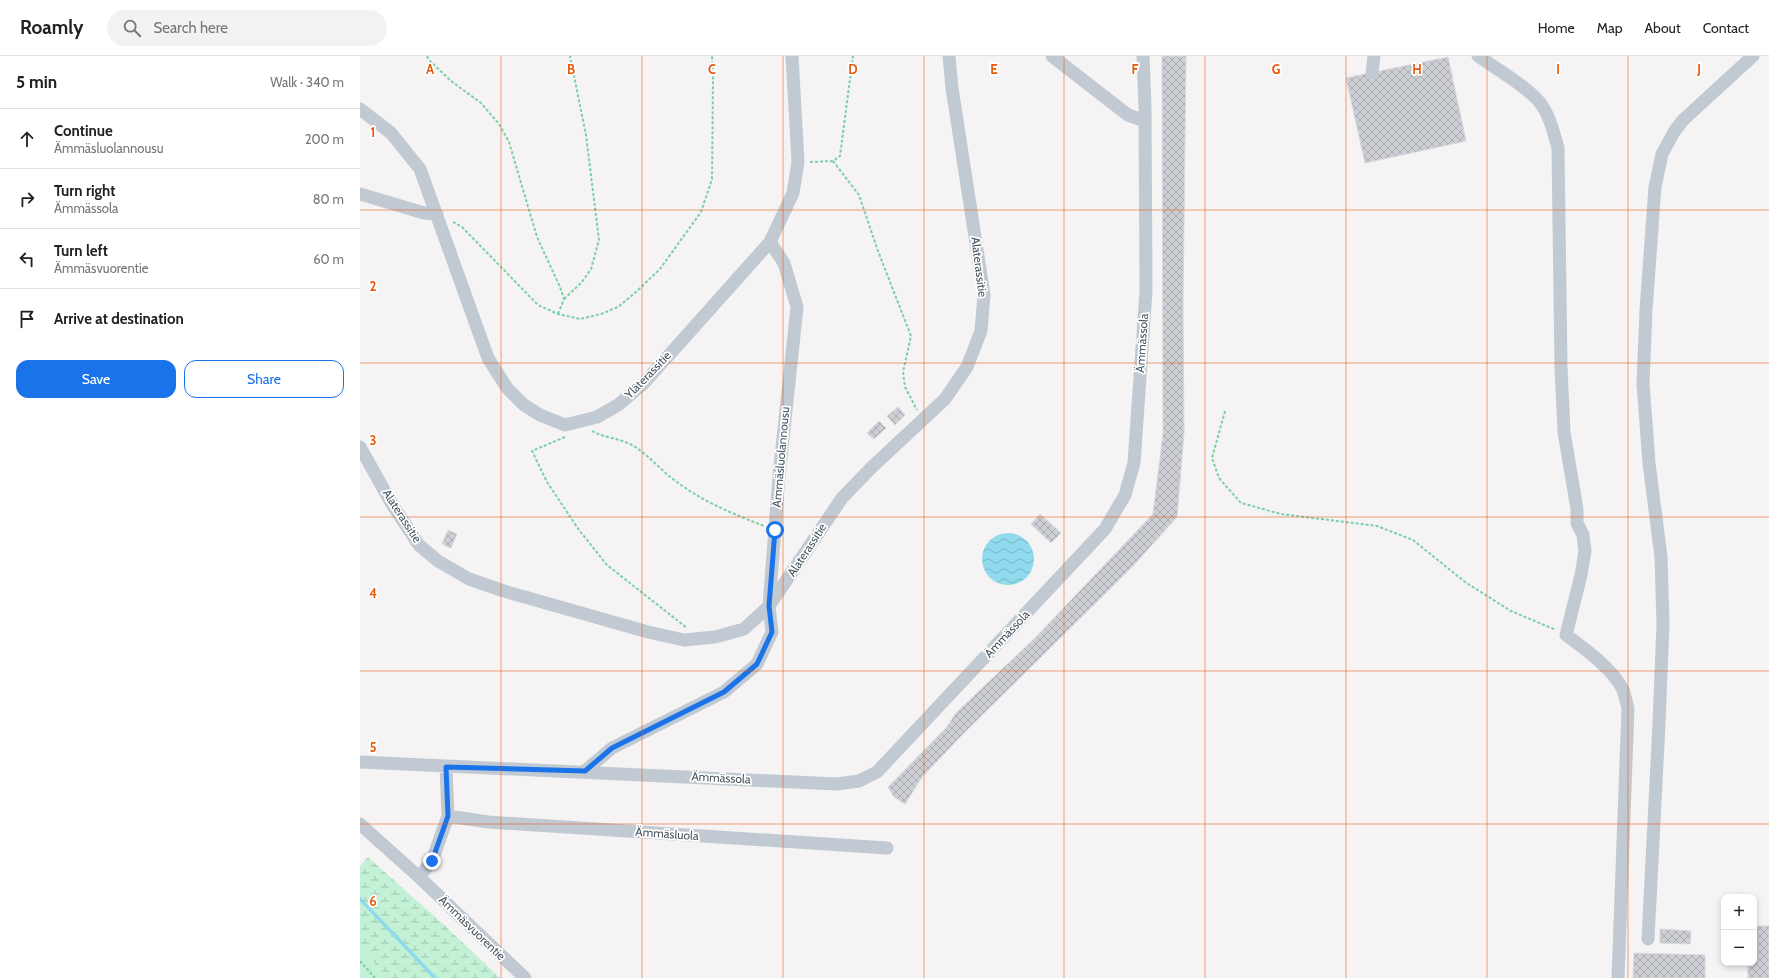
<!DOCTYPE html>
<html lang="en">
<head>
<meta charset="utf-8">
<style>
  body { margin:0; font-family:Cabin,sans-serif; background:#f2f2f2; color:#222 }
  .controls { position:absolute; right:12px; bottom:12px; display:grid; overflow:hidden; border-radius:8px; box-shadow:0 2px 6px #0003 }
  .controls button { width:36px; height:36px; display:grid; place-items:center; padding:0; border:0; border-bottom:1px solid #e0e0e0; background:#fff; color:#222; font:20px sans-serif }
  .stop { position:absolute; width:12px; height:12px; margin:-9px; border:3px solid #1a73e8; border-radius:50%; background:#fff }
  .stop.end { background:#1a73e8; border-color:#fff; box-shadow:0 1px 4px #0008 }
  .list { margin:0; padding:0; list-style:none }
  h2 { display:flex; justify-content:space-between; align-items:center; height:52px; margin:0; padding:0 16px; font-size:17px }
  h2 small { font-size:13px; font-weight:400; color:#767676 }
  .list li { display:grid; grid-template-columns:26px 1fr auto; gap:12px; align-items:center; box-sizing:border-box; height:60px; padding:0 16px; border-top:1px solid #e0e0e0 }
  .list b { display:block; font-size:15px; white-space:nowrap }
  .list p { margin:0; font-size:13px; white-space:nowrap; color:#767676 }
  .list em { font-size:13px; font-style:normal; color:#767676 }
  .actions { display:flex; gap:8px; padding:12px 16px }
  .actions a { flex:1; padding:9px 0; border:1px solid #1a73e8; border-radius:12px; text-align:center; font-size:14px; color:#1a73e8 }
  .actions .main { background:#1a73e8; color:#fff }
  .icon { flex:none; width:22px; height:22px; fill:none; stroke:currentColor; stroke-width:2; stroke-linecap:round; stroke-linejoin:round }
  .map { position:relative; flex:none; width:1409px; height:922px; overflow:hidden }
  header { display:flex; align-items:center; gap:24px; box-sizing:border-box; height:56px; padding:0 20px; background:#fff; border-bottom:1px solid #e0e0e0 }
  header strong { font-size:19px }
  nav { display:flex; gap:22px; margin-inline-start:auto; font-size:14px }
  .search { width:280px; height:36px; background:#f2f2f2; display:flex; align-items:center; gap:10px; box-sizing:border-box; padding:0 14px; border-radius:22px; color:#767676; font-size:15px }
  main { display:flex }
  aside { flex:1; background:#fff }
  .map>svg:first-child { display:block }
  .wetland { fill:url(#wetland-marsh) }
  .park { fill:#c3f1d5 }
  .water { fill:url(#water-waves) }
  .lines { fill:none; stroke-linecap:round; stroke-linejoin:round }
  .stream { stroke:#90daee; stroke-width:3.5 }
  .building { fill:url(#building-cross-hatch); stroke:#d7d9de }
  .path { stroke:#7ad0a6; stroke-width:2; stroke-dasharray:3 2; stroke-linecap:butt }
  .minor { stroke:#c1cad2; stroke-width:13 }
  .route { stroke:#1a73e8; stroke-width:5 }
  .grid { fill:none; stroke:#e8590c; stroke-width:1; stroke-opacity:0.55 }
  .labels { text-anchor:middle; stroke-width:3.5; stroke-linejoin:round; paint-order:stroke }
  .street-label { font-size:12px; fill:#4a5661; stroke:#fff }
  .grid-label { font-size:13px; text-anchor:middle; font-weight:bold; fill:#e8590c; stroke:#fff; stroke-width:3.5; stroke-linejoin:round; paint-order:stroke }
</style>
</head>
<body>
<header>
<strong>Roamly</strong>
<div class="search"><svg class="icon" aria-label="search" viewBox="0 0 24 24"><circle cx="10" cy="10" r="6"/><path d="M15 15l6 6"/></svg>Search here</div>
<nav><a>Home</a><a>Map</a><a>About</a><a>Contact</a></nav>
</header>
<main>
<aside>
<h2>5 min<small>Walk · 340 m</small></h2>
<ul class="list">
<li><svg class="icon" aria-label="ahead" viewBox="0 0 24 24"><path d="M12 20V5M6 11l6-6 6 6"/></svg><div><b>Continue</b><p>Ämmäsluolannousu</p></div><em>200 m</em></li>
<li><svg class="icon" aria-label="right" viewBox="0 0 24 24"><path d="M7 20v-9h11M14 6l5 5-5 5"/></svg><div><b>Turn right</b><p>Ämmässola</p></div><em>80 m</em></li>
<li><svg class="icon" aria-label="left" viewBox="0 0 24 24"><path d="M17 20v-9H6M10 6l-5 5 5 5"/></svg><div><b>Turn left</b><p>Ämmäsvuorentie</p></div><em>60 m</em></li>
<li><svg class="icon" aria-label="arrive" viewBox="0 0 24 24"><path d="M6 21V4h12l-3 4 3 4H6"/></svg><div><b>Arrive at destination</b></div></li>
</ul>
<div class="actions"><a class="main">Save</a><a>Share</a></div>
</aside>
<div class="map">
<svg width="1409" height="922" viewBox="0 0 1409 922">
  <defs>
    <pattern id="wetland-marsh" width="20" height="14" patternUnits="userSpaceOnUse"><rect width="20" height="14" fill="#c3f1d5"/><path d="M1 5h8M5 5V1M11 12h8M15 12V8" fill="none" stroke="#a0c6b0"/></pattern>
    <pattern id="water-waves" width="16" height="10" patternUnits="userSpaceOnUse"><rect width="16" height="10" fill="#90daee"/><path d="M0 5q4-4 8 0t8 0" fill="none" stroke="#78b4c4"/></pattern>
    <pattern id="building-cross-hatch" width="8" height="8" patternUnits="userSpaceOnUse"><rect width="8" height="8" fill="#cdcfd5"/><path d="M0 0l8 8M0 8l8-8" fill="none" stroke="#a8abb0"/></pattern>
  </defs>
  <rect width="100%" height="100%" fill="#f5f3f3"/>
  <path class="wetland" d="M8,801L83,868L140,922H28L0,893V810Z"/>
  <path class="park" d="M0,893L28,922H0Z"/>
  <path class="water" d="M622 503a26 26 0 1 1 52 0a26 26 0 1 1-52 0Z"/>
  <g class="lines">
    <path class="stream" d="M0,843L75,922"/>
  </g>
  <path class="building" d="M802,0H826L823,250L824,377L817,461L771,512L603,678L562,721L545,748L534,741L528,731L586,672L596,657L676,581L793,458L803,378Z
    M1088,1L1106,85L1005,107L986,22Z
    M538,351L545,359L535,369L527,360Z
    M519,365L526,372L514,383L507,377Z
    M680,458L701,477L691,487L671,468Z
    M88,474L97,478L91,492L82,488Z
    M1394,870H1409V922H1388V907H1394Z
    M1300,873L1331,875L1330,888L1300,887Z
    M1274,897L1345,899V922H1273Z"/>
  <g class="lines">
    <path class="path" d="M67,0L69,4L91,25L121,47L139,68L149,86L177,181L200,231L204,243L198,258
      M473,105L499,139L518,195L551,280L543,316L545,331L557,354
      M450,106L473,105L480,100L493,0
      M93,166L102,171L178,249L198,258L220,263L241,258L258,251L276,236L300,213L341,156L352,123L353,24L352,0
      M204,243L222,226L231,213L239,184L226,79L210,0
      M865,355L852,402L859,422L881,447L921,458L1017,470L1053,484L1105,526L1151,555L1196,574
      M232,375C244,382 259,382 272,389C289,399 301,415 317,426C343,446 374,458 404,470
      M205,381L172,395L187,426L219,474L247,509L327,572
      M0,905L15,922"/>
    <path class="minor" d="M692,0L768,59L785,65
      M1118,0C1135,12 1173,34 1183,51C1191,63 1194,78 1198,92L1201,311L1204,376L1217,453V467L1223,479L1225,495L1221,519L1206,579C1224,592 1254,614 1263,634C1265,639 1266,646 1268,652L1258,922
      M1012,17L1014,0
      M0,53L31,77L60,113L128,302L147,332L164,349L180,359L205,369L237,361L258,349L284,327L410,186L433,137L438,106L432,0
      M0,138L64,157L77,158
      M0,391L33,450L59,489L78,505L109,523L144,535L288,576L324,584L355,581L384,573L409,550L482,442L512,411L585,343L607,311L621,275L624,239L592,32L589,0
      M0,706L477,728L499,725L517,716L745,473L765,439L774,407L786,235L785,51L783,0
      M86,711L88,760L72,805L59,821L165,922
      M225,715L252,692L364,636L397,608L412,576L409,550L419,420L437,251L424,207L410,186
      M88,760L128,766L527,792
      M0,768L59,821
      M1288,883L1299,668L1303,568L1301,501L1289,407L1283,327L1286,254L1295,131L1302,98L1314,76L1323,64L1393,0"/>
  </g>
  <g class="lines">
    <path class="route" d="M72,805L88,760L86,711L225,715L252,692L364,636L397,608L412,576L409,550L415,474"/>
  </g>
  <path class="grid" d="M141,0V922M282,0V922M423,0V922M564,0V922M704,0V922M845,0V922M986,0V922M1127,0V922M1268,0V922M0,154H1409M0,307H1409M0,461H1409M0,615H1409M0,768H1409"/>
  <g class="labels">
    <g class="street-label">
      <text transform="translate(619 211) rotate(83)" y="4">Alaterassitie</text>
      <text transform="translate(782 287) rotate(-86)" y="4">Ämmässola</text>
      <text transform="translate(288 319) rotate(-46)" y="4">Yläterassitie</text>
      <text transform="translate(421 401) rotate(-85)" y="4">Ämmäsluolannousu</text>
      <text transform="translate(42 460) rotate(57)" y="4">Alaterassitie</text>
      <text transform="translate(447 494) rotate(-57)" y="4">Alaterassitie</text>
      <text transform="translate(647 578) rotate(-47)" y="4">Ämmässola</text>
      <text transform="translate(361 722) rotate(3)" y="4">Ämmässola</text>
      <text transform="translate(307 778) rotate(4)" y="4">Ämmäsluola</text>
      <text transform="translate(112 872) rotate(44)" y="4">Ämmäsvuorentie</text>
    </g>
  </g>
  <g class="grid-label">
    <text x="70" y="18">A</text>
    <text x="211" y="18">B</text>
    <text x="352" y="18">C</text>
    <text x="493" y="18">D</text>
    <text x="634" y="18">E</text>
    <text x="775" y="18">F</text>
    <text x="916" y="18">G</text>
    <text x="1057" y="18">H</text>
    <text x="1198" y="18">I</text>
    <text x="1339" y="18">J</text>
    <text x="13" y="81">1</text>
    <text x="13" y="235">2</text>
    <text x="13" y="389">3</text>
    <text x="13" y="542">4</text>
    <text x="13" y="696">5</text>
    <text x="13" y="850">6</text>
  </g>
</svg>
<div class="controls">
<button>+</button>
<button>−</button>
</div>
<div class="stop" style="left:415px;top:474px"></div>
<div class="stop end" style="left:72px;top:805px"></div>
</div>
</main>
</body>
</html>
